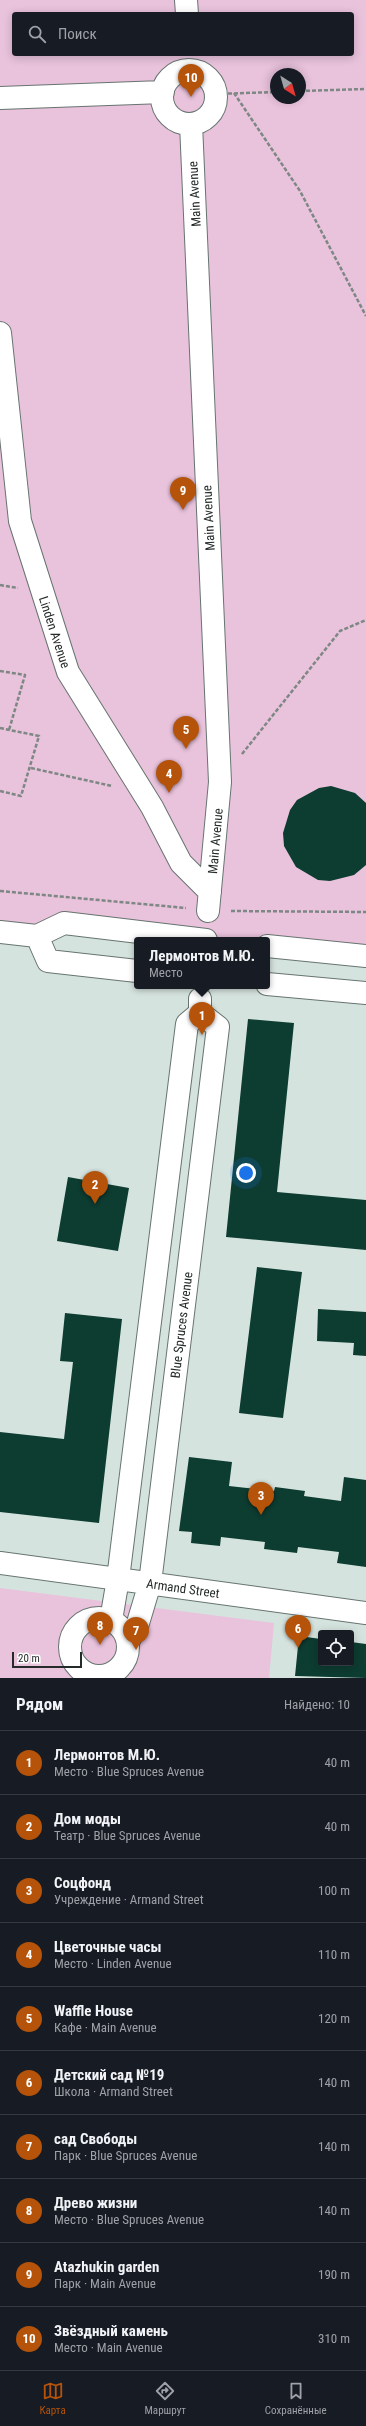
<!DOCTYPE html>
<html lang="ru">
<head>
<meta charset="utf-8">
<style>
  body { margin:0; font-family:"Roboto Condensed",sans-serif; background:#20242c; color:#f1f3f6 }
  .controls { position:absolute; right:12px; bottom:12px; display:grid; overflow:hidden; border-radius:4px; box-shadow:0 2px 10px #0003 }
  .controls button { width:36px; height:36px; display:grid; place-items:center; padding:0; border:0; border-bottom:1px solid #363941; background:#171b24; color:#f1f3f6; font:20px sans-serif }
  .compass { position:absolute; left:270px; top:68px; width:36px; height:36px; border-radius:50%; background:#171b24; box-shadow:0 2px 10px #0003; rotate:143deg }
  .scale { position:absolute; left:12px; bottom:10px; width:70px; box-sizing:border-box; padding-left:4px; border:2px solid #252b29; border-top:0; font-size:11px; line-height:14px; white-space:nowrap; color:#252b29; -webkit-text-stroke:3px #fff; paint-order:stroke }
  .you { position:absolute; left:246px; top:1173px; width:14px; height:14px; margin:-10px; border:3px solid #fff; border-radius:50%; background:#1a73e8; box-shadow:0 0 0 6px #1a73e833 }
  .badge { display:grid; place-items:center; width:26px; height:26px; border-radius:50%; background:#b45309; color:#fff; font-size:13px; font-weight:700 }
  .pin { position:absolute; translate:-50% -33px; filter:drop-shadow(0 1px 2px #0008) }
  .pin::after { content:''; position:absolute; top:21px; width:14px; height:12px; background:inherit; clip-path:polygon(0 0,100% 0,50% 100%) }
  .popup { position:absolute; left:134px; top:937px; width:136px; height:52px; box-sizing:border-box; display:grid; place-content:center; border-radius:4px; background:#171b24; filter:drop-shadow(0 1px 3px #0005); font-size:13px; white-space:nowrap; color:#9ea1a6 }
  .popup b { font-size:15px; color:#f1f3f6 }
  .popup::after { content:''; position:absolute; left:50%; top:100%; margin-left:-8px; border:8px solid transparent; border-top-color:#171b24 }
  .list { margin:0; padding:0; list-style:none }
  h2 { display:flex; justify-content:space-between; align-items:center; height:52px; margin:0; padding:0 16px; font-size:17px }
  h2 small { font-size:13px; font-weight:400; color:#9ea1a6 }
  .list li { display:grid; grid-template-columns:26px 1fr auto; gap:12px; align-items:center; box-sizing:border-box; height:64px; padding:0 16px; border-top:1px solid #363941 }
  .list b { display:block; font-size:15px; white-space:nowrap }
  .list p { margin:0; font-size:13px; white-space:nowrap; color:#9ea1a6 }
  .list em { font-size:13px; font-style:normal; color:#9ea1a6 }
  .icon { flex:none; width:22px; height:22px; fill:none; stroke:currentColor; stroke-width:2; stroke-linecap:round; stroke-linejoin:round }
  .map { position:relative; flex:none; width:366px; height:1678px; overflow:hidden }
  .search { position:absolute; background:#171b24; box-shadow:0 2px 10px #0003; left:12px; right:12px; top:12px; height:44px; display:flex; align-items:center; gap:10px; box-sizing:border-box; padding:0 14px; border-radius:4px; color:#9ea1a6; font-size:15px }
  .sheet { height:692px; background:#171b24 }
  nav { display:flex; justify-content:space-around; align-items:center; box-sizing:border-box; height:56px; border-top:1px solid #363941; background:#171b24; font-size:11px; color:#9ea1a6 }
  nav a { display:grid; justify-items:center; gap:2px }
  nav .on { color:#b45309 }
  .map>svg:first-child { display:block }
  .green { fill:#e9c2dc; fill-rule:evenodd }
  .building { fill:#0d3c31 }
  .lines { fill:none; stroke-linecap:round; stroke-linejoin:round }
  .minor-casing { stroke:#677470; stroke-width:24 }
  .path { stroke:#7d8783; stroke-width:2.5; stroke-dasharray:4 2; stroke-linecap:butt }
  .minor { stroke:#fff; stroke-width:22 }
  .labels { text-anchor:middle; stroke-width:4; stroke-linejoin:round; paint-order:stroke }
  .street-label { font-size:13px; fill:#252b29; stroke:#fff }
</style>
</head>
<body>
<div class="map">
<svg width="366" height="1678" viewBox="0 0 366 1678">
  <rect width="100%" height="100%" fill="#d5e3de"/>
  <path class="green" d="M0,0H366V956L267,940H206L64,923L0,932ZM14,14H352V54H14ZM276,74H300V98H276Z
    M0,1588L274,1623L269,1678H0Z"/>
  <path class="building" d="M331,786L355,793L366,803V865L354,875L330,881L318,880L296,867L284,846L283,833L290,810L297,800L319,788Z
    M248,1019L294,1023L277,1192L366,1200V1250L226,1237Z
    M68,1177L129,1188L118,1251L57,1241Z
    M257,1267L302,1272L283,1418L239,1413Z
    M318,1309L366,1312V1356L353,1355L354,1343L317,1341Z
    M65,1313L122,1319L99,1523L0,1512V1432L64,1439L73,1362L60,1361Z
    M189,1457L232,1462L229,1486L274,1491L275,1487L305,1491L304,1496L341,1501L344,1477L366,1480V1567L337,1563L339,1552L298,1547L297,1553L264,1549L265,1542L221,1537L220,1546L191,1543L192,1532L179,1531Z
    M299,1636L321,1639V1663H351V1642L366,1644V1678L295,1676Z"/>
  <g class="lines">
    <g class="minor-casing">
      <path id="minor" d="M186,0L187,14
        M162 97a27 27 0 1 1 54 0a27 27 0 1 1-54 0Z
        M0,98L163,92
        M191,124L220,782L208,911
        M0,333L20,521L68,672L152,807L181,863L210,892
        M0,932L37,936L64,923L206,940
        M37,936L48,961L137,971
        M267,946L366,956
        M267,984L366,993
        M0,1563L366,1613
        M70 1647a29 29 0 1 1 58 0a29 29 0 1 1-58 0Z
        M111,1620L118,1579L187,1024L200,1013V999
        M128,1642L138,1623L150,1583L218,1027L200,1013"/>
    </g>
    <path class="path" d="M300,91L366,89
      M234,93L300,191L366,316
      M216,94L276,92
      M0,585L18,588
      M0,671L25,675L9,730
      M0,728L39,736L21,796L0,791
      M242,754L340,631L366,620
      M31,768L112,786
      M0,891L186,908
      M231,911L366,912"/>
    <use href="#minor" class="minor"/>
  </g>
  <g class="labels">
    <g class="street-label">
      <text transform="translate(194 194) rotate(-93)" y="5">Main Avenue</text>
      <text transform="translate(208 518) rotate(-93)" y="5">Main Avenue</text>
      <text transform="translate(55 632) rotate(72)" y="5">Linden Avenue</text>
      <text transform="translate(215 841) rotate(-85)" y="5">Main Avenue</text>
      <text transform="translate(181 1325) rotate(-83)" y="5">Blue Spruces Avenue</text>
      <text transform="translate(183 1588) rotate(8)" y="5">Armand Street</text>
    </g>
  </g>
</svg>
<div class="controls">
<button><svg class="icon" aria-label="locate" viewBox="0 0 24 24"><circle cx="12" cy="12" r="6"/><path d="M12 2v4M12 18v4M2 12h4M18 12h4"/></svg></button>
</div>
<svg class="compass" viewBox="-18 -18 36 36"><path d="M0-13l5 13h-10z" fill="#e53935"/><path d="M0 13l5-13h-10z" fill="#9ea1a6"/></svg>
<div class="scale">20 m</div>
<div class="you"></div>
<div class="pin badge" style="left:202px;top:1035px">1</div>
<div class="popup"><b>Лермонтов М.Ю.</b>Место</div>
<div class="pin badge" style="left:95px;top:1204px">2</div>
<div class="pin badge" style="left:261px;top:1515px">3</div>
<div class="pin badge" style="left:169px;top:793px">4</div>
<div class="pin badge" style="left:186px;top:749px">5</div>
<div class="pin badge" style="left:298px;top:1648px">6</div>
<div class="pin badge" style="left:136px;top:1650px">7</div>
<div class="pin badge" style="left:100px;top:1645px">8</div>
<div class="pin badge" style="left:183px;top:510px">9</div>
<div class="pin badge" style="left:191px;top:97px">10</div>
<div class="search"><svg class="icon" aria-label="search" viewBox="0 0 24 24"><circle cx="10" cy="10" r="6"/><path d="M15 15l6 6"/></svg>Поиск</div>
</div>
<section class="sheet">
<h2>Рядом<small>Найдено: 10</small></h2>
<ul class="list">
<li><span class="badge">1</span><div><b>Лермонтов М.Ю.</b><p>Место · Blue Spruces Avenue</p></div><em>40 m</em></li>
<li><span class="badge">2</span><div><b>Дом моды</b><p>Театр · Blue Spruces Avenue</p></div><em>40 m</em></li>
<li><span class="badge">3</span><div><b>Соцфонд</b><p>Учреждение · Armand Street</p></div><em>100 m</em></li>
<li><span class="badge">4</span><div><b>Цветочные часы</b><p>Место · Linden Avenue</p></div><em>110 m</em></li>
<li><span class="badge">5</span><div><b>Waffle House</b><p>Кафе · Main Avenue</p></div><em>120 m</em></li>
<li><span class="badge">6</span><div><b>Детский сад №19</b><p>Школа · Armand Street</p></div><em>140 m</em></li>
<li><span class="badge">7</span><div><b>сад Свободы</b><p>Парк · Blue Spruces Avenue</p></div><em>140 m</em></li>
<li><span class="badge">8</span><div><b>Древо жизни</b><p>Место · Blue Spruces Avenue</p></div><em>140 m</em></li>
<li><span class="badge">9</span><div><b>Atazhukin garden</b><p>Парк · Main Avenue</p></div><em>190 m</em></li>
<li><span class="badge">10</span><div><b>Звёздный камень</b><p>Место · Main Avenue</p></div><em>310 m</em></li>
</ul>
</section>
<nav>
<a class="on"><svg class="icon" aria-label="map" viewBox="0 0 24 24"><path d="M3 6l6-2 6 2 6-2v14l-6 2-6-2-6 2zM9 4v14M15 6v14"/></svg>Карта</a>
<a><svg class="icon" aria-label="directions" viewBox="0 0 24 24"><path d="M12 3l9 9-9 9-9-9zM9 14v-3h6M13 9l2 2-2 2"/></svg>Маршрут</a>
<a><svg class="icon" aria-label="saved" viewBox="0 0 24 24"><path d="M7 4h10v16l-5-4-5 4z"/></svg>Сохранённые</a>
</nav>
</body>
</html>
